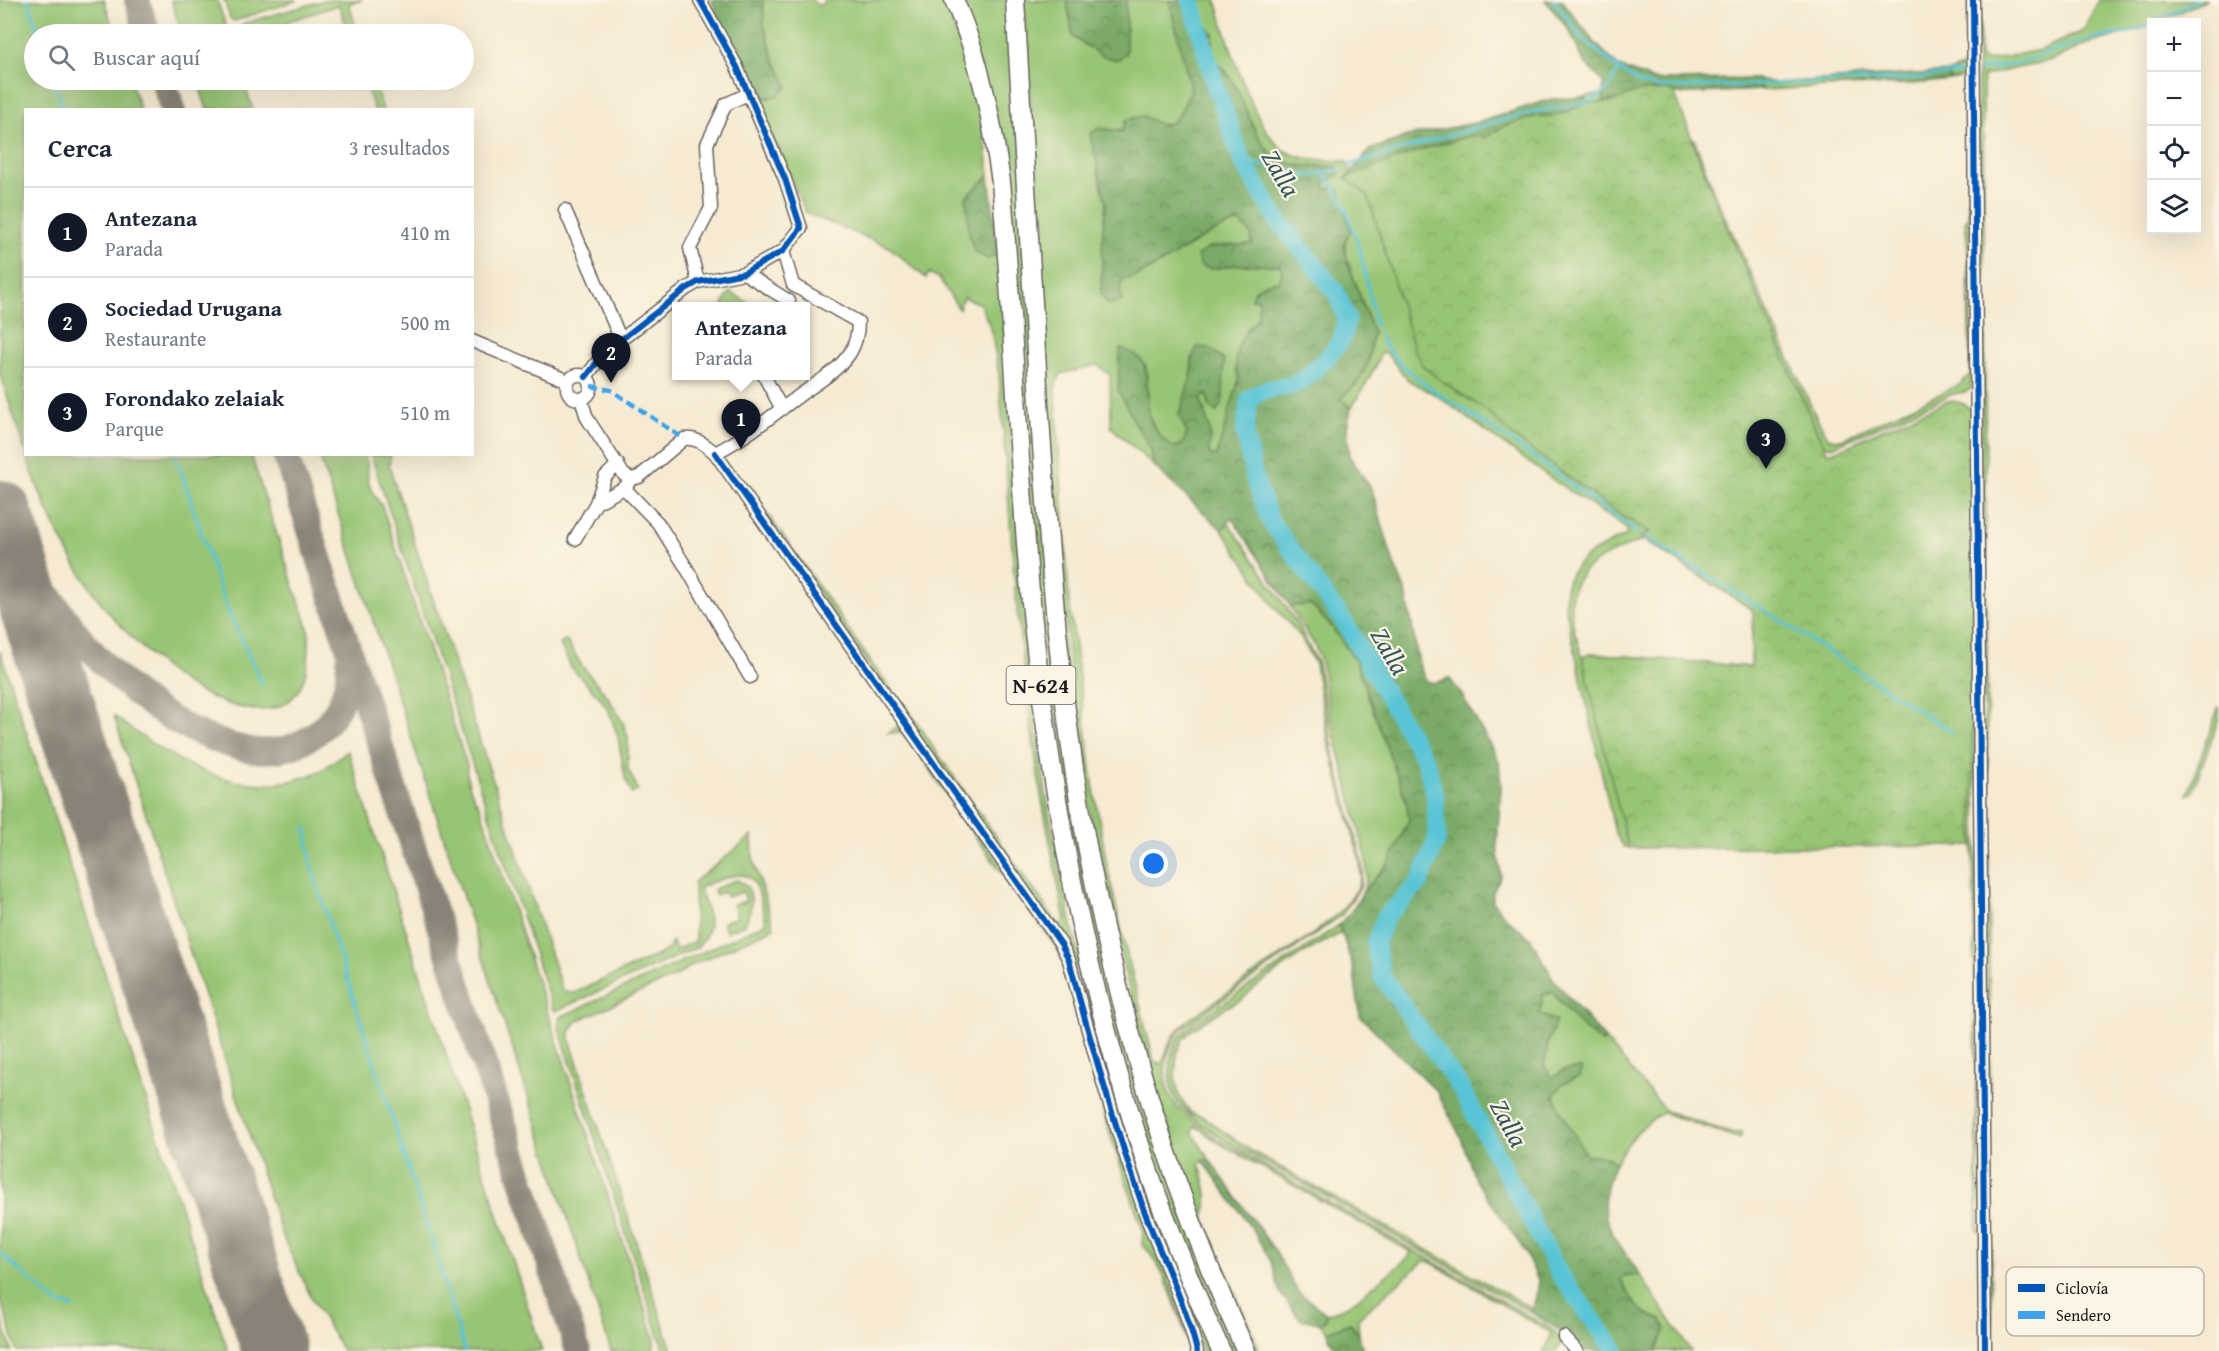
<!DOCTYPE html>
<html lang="es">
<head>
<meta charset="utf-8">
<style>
  body { margin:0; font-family:"Gentium Book Plus",serif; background:#f6f6f7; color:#1f2937 }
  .controls { position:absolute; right:18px; top:18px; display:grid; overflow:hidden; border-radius:0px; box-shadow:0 6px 24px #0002 }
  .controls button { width:54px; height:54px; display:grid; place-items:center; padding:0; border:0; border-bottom:2px solid #e0e1e3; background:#fff; color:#1f2937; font:30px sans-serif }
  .you { position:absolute; left:1154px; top:864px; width:21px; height:21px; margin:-15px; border:4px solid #fff; border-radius:50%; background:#1a73e8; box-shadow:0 0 0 9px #1a73e833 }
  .badge { display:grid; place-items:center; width:39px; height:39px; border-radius:50%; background:#111827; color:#fff; font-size:20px; font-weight:700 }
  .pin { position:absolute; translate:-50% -50px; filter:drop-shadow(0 2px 3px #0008) }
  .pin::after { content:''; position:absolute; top:32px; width:21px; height:18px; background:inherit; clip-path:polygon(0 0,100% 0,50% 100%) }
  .popup { position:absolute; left:672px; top:302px; width:138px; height:78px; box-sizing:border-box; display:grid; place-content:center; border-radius:0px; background:#fff; filter:drop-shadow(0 2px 4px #0005); font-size:20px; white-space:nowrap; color:#747a83 }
  .popup b { font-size:22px; color:#1f2937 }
  .popup::after { content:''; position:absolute; left:50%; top:100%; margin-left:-12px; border:12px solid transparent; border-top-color:#fff }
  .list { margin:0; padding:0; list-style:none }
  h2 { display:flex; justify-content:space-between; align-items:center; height:78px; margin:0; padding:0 24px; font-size:26px }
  h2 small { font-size:20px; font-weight:400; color:#747a83 }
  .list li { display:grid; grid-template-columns:39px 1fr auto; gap:18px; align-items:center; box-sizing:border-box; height:90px; padding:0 24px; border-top:2px solid #e0e1e3 }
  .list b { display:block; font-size:22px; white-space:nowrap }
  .list p { margin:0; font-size:20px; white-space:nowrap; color:#747a83 }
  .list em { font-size:20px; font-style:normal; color:#747a83 }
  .icon { flex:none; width:33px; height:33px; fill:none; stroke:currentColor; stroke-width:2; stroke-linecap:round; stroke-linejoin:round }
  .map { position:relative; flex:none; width:2219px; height:1351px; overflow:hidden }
  .search { position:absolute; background:#fff; box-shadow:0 6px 24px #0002; left:24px; top:24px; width:450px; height:66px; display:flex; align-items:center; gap:15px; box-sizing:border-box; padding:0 21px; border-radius:33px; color:#747a83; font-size:22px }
  .panel { position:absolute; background:#fff; box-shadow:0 6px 24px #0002; left:24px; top:108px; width:450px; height:348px; border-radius:0px }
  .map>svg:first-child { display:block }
  .grass { fill:#98c574; stroke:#5a7048; stroke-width:1.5; fill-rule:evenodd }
  .forest { fill:url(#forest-crowns); stroke:#4b6341; stroke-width:1.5 }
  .park { fill:url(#park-crowns); stroke:#5a7048; stroke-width:1.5 }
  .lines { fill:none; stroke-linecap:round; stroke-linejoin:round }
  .stream { stroke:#59c4d5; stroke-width:3 }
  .river { stroke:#59c4d5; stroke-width:18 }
  .taxiway { stroke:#898377; stroke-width:26 }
  .runway { stroke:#898377; stroke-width:64 }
  .minor-casing { stroke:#68645c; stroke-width:15 }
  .highway-casing { stroke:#68645c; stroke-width:21 }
  .minor { stroke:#fff; stroke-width:12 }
  .highway { stroke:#fff; stroke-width:18 }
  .quiet { stroke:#3da2ea; stroke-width:4.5; stroke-dasharray:9 4.5; stroke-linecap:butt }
  .cycleway-casing { stroke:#fcf5e5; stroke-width:10 }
  .cycleway { stroke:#0057b8; stroke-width:6 }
  .labels { text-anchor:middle; stroke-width:4.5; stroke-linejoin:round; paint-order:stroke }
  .shield { fill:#fcf5e5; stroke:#5f5d58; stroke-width:1.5 }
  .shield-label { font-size:22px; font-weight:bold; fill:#1c1c1c }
  .water-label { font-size:26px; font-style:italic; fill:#31575d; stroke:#fcf5e5 }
  .key { fill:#fcf5e5; stroke:#b9b4a9; stroke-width:1.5 }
  .key-label { font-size:16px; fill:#1c1c1c }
</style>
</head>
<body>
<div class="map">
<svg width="2219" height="1351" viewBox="0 0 2219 1351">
  <defs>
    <pattern id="forest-crowns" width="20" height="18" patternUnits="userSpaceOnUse" patternTransform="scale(1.5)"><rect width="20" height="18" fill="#7aaa66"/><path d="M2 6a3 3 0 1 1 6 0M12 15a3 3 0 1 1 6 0" fill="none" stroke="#638a53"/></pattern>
    <pattern id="park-crowns" width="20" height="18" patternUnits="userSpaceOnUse" patternTransform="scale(1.5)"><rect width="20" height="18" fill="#98c574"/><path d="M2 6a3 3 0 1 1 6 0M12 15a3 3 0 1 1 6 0" fill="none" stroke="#82a964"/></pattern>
  </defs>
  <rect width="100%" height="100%" fill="#fcf5e5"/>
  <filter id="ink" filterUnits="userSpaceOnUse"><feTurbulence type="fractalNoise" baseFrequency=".0167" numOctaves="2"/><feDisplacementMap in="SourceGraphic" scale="12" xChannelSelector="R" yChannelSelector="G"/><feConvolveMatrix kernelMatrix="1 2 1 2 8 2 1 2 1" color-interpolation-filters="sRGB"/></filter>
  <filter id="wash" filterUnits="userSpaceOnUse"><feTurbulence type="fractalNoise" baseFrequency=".008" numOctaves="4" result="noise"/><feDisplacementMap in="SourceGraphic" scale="24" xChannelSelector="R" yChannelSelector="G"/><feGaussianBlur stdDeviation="1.35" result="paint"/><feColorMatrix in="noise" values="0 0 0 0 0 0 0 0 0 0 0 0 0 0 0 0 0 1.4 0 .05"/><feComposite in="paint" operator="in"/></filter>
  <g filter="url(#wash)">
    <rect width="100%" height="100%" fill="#f6ead2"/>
    <path class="grass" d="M0,0H104L115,34H34V80H130L140,109L26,110L25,452L0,373Z
      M171,0H217L229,34H182Z
      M224,0H298L234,21L230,18Z
      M325,0H362L349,4L358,34H349L339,5L249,34H236L239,28L245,23Z
      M763,0H813L818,6L827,0H944C965,57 986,114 989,176L966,197L998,249L1021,591L1033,707L1049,812L1073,931L1107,1067L1167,1244L1212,1351H1202L1131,1163L1076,966L766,517L769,515C803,564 837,613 871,662C891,691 916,716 933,747L1051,914L1059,925L1065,921L1041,795L1029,714L1016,601L999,374L991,329L980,304L963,297L959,309L939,278L929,273L926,278L889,247L806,213L755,95L769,99L788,86L774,59L764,25Z
      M960,0H1008L1083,867L1238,1351H1229L1155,1166L1105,1002L1062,792L1041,625L1031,517L1010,192Z
      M1024,0H1067L1073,37L1086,45L1126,53V0H1169L1191,90L1181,111L1173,122C1145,129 1128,133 1099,128L1098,171L1106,203L1103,229V259L1120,287L1122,281C1131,278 1140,275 1148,271C1179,254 1206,231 1240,222L1251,234L1252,244L1209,247L1212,269L1236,265H1281L1282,272L1280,281L1255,289L1251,298L1259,299L1258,318L1247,329L1236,369L1239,379L1216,458L1209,453L1210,430L1200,398L1207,393L1209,406L1217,412L1192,359L1187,433L1183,444L1174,448L1161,439L1149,416L1146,365L1118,389C1130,413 1150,440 1154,466L1111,427L1110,375L1097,365L1061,374L1055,387L1069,600L1093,784L1107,866L1124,942L1154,1061L1162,1064C1169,1043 1171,1036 1188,1020L1314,933L1342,910L1357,890L1361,877L1360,861L1329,744L1315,664L1300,636L1273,605L1222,530L1228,522L1297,623L1318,664L1335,760L1361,856L1363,872L1360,887L1342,915L1180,1030C1163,1052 1158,1087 1179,1109C1189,1119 1202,1127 1213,1136L1548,1327L1565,1340L1556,1351H1543L1547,1347L1551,1333L1430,1262L1424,1261L1358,1318L1359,1335L1350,1323L1328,1332L1319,1323L1325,1321L1327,1314L1348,1306L1408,1258L1411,1252L1219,1143L1195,1126L1192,1132L1209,1159L1199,1163C1206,1184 1210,1197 1204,1218L1260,1351H1256L1197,1208L1151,1076L1121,958L1091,818L1073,705L1051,450Z
      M1196,0H1216C1227,37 1254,134 1287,152C1303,161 1328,160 1346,161L1353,175L1587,103L1584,97L1603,94L1604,102L1675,94L1423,366L1443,382L1487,411L1515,437L1623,517L1829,453L1851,445L1865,437L1948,401L1972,727L1976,730L1978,1233L1973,846L1624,847L1615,833L1565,606C1565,599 1565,589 1567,582C1577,556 1604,546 1627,535V529L1556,482L1436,395L1409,381L1386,353H1381L1375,368L1351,409L1341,398L1357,384L1368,363L1373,332L1347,260L1339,190L1327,191L1323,184L1339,174L1338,168C1319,165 1296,168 1279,159C1249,144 1243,75 1213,61V33L1201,19ZM1644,540L1753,610L1751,667L1591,653L1582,656C1578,641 1570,622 1571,606C1571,564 1612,553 1644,540Z
      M1977,0H1979L1980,57L1986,61L2040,50L2083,31L2099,0H2206L2158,22H2152L2151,25L2145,28L2084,45L2053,60L1983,76L1992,1351H1990Z
      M1969,58L1971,389L1965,392L1953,394L1832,447L1823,445L1715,200L1690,136L1695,141L1716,197L1817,419L1829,439H1842L1961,384L1970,374L1968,251L1965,222L1968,217V89L1964,77L1950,80L1949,72L1962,67Z
      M1868,77L1870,85L1762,90L1759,79L1774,83Z
      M197,80H243L253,109H207Z
      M364,80H373L383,109H374Z
      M730,292L754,306H722Z
      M26,455H251C265,498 279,541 293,584C298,600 308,619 309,636C312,722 257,723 195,689C166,673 132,639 110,614C72,568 45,511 26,455Z
      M319,455H365C368,463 367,470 368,479C370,490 376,498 382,506L467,765C465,781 471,794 480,807L655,1339L653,1351H611Z
      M371,455H391L389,466L563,992L574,993L658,955L669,949L672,941L676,950L695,941L694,882L752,836L753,858L774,928L694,964L678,975L577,1021L570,1032V1040L672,1351H664L558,1025L560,1017L766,923C754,868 752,867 700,887C706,914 718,923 698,947L556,1011L553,1010Z
      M1311,605L1332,627L1355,660L1406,800L1409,820L1389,863L1363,892L1367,878L1366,857L1330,717L1322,665L1315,646L1290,606Z
      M566,640L582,666L608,697L623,723L628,737V769L638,790L632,794L625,778L618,737L609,711L600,698L571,667L560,644Z
      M0,651L228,1351H17L0,1298Z
      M2219,706V719L2192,793L2187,795Z
      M114,716C172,761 243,806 318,772C328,767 338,758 348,751L542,1351H343L340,1347L311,1297L281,1233Z
      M901,724L1058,946L1193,1351H1189C1185,1329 1165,1272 1152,1255C1149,1251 1145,1248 1142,1245L1143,1230L1106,1123L1066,971L1058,950L969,828L912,743L902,733H888Z
      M736,880C757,887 752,908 745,924L726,932L723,922L737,917L733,905L746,901L743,892L726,897L724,892L715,895L714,889Z
      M1339,925L1341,933L1302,954L1253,989L1242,1000L1225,1008L1193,1029L1182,1040L1177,1054L1175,1077L1179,1096L1191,1113L1203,1117L1252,1151L1533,1309L1532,1313C1450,1267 1368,1221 1287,1174C1259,1159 1194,1126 1177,1102C1166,1085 1168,1053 1179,1037C1183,1032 1188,1028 1193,1024Z
      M1553,993L1578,1023L1602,1043L1605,1039L1666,1111L1728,1132L1742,1133L1740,1139L1663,1113C1640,1124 1629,1142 1615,1163L1609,1158L1587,1157L1561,1112L1554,1095L1562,1084L1580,1076L1581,1068L1564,1070L1553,1078L1544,1066L1548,1042L1555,1021L1540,1014L1543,994Z
      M1640,1275L1691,1351H1656L1666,1329L1661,1320C1636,1311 1633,1302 1620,1279L1623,1277Z
      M0,1314L12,1351H0Z"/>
    <path class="forest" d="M711,0H763L764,25L774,59L788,86C778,99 769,99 755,95Z
      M1067,0H1126V53L1117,60L1102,56L1073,37Z
      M1169,0H1196L1201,19L1213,33V61C1244,76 1247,140 1277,158C1293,169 1320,165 1338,167L1339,174L1324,184L1327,190L1332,187L1339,190L1351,231L1344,243L1347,260L1373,332L1368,363L1357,384L1341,398L1351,409L1347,427L1350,457L1372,490L1394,564L1406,592L1419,664L1426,681L1435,683L1449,678L1462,695L1499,761L1501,787L1497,845L1501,876L1493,892V902L1504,916L1531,939L1554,980L1605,1039L1602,1043L1578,1023L1553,993L1543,995L1540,1014L1556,1021L1548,1042L1544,1066L1553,1078L1564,1070L1581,1068V1076L1562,1084L1554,1095L1561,1112L1587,1156C1598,1155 1606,1155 1615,1163C1609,1179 1602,1196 1605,1213C1608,1232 1630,1259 1640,1275L1623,1277L1621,1280C1633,1302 1636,1311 1661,1320L1666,1329L1656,1351H1583L1561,1331L1532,1313L1539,1282L1524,1250L1475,1179L1461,1138L1437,1092L1360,1016L1353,967L1339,925L1352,910L1363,892L1389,863L1409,820L1406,800L1355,660L1332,627L1311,605L1290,606L1232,518L1222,530L1154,466L1151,449L1134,422L1118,389L1120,349C1157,355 1144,387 1149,414C1152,429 1163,440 1174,448L1183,444L1187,433L1179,415L1192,373V359L1197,347L1209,348L1224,360L1223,400L1217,412L1209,406L1207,394L1200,398L1210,430L1209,453L1216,457L1239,379C1231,352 1239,337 1258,318L1259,299H1251C1257,285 1265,282 1280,281L1282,272L1280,265H1236L1212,269L1201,266L1197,256L1209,247L1252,244L1251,234L1240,222C1206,231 1179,254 1148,270C1140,275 1131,278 1122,281L1120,287L1122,301L1109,306L1101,294L1103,229L1106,203L1090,134L1099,128L1122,132L1126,120L1143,116L1161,125L1173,122L1181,111L1191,90Z
      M1545,0H1562L1595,43L1619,67L1654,80L1759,79L1762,90L1675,94C1652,81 1627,101 1604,102L1603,82L1584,62L1569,30Z
      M1949,72L1950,80L1913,84L1870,85L1868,77Z
      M1584,97L1587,103L1555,116L1534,117L1485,138L1475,135L1427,148L1346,178L1370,150L1408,136L1479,122L1551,99Z
      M989,176L998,249L995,255L987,259L974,251L969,234L966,197Z
      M1209,1159L1275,1251L1298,1292L1327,1314L1325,1321L1319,1323L1300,1319L1280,1293L1271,1262L1251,1227L1203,1161Z
      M1350,1323L1359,1335L1363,1351H1338L1329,1339L1328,1332Z"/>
    <path class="park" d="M1668,90L1675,94L1715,200L1805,405L1823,445L1829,453L1851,445L1865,437L1948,401C1958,401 1966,403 1973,411L1976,730L1972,728L1973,846L1628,848L1582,656L1591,653L1751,667L1753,610L1644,539L1640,537L1650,532L1623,517L1514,437L1487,411L1443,382L1423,366L1415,351L1368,196L1346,178L1427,148L1476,135L1485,138L1504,126L1534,117L1555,116L1587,103L1611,102L1640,91Z"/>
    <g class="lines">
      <path class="stream" d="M28,0L39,34
        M1554,0L1581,37L1619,69
        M2154,22L2197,0
        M1979,70L2020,63L2083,41L2129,32L2152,24
        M54,80L63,110
        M1242,160L1309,176L1340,169
        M1349,165C1413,147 1475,126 1539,111C1559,106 1585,107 1601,95C1610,89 1614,78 1619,69L1639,83L1662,88L1905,79L1968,72
        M1323,173C1356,206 1366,280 1376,326
        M1379,334L1383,343L1399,363L1426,385L1517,445L1637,532
        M175,454L225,604L262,684
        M1645,537L1769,613L1952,732
        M306,827L312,869L432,1242L465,1351
        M0,1253L55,1302L74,1308"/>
      <path class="river" d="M1191,0L1215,85L1242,160L1276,218L1336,292L1347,319L1342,339L1329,356L1305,379L1294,385L1265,390L1249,399L1245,433L1255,480L1271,522L1345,623L1426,762L1435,795L1437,839L1420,882L1386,916L1375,943L1382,976L1462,1090L1560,1275L1616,1351"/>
      <path class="taxiway" d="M137,0L148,34
        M163,80L173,110
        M285,454L578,1351
        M0,500C38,597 117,705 218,741C247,752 278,757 306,740C335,723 349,694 349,660"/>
      <path class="runway" d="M0,512L274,1351"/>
    </g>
  </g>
  <g filter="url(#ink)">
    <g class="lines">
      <g class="minor-casing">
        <path id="minor" d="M1973,0L1985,1351
          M565,210L621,340
          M744,273L789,301
          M698,282L690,248L711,208L707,144L726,104L748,94
          M472,341L568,381
          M567 387a12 12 0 1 1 24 0a12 12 0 1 1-24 0Z
          M764,376L782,409
          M586,377L604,353L686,289L698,282L744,273L783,251L801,228L785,179L737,67L700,0
          M581,399L587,418L624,475L632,479L639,477L684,439C696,437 706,445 715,453C745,438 772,416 800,395C817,383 838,371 850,353C856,343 858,333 858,322L793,285L783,251
          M715,453L1061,944L1069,960C1091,1044 1115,1127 1144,1210C1161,1257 1185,1302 1197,1351
          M624,488L658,523L684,564L750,677
          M596,503L624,488L628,484
          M575,539L596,503L605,477L618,464
          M1564,1337L1577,1351"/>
      </g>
      <g class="highway-casing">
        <path id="highway" d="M954,0C980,58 992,120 1001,182C1015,332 1018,483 1034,632C1054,816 1090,998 1149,1172C1170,1233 1195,1293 1221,1351
          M1015,0C1023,134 1030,268 1039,402C1049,553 1060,707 1089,856C1122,1026 1173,1194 1246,1351"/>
      </g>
      <use href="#minor" class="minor"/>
      <use href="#highway" class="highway"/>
      <path class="quiet" d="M591,386L611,390L684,439"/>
      <g class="cycleway-casing">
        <path id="cycleway" d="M1973,0L1985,1351
          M586,377L604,353L686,289L698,282L744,273L783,251L801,228L785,179L737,67L700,0
          M715,453L1061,944L1069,960C1091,1044 1115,1127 1144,1210C1161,1257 1185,1302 1197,1351"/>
      </g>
      <use href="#cycleway" class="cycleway"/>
    </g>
  </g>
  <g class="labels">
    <rect class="shield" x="1006.5" y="666" width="69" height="38" rx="4.5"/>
    <g class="shield-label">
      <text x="1041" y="693">N-624</text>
    </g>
    <g class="water-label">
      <text transform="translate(1281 173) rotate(60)" y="9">Zalla</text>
      <text transform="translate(1390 651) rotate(60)" y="9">Zalla</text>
      <text transform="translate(1509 1123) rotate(62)" y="9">Zalla</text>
    </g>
  </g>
  <rect x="2006" y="1267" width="198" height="69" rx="9" class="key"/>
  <rect x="2018" y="1284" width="27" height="8" fill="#0057b8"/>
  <rect x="2018" y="1311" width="27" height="8" fill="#3da2ea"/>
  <g class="key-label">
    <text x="2056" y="1294">Ciclovía</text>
    <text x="2056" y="1321">Sendero</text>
  </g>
</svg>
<div class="controls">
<button>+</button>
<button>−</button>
<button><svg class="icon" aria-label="locate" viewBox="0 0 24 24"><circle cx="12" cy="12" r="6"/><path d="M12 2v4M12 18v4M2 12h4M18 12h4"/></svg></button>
<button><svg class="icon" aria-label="layers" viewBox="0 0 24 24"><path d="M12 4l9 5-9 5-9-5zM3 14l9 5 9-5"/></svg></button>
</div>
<div class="you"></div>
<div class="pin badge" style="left:741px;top:449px">1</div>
<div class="popup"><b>Antezana</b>Parada</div>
<div class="pin badge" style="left:611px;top:383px">2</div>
<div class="pin badge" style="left:1766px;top:469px">3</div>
<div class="search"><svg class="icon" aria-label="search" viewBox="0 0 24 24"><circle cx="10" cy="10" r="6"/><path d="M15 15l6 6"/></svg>Buscar aquí</div>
<section class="panel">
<h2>Cerca<small>3 resultados</small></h2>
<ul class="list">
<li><span class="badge">1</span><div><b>Antezana</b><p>Parada</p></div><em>410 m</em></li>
<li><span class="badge">2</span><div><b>Sociedad Urugana</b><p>Restaurante</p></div><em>500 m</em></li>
<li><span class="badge">3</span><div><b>Forondako zelaiak</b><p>Parque</p></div><em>510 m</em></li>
</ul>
</section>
</div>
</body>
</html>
